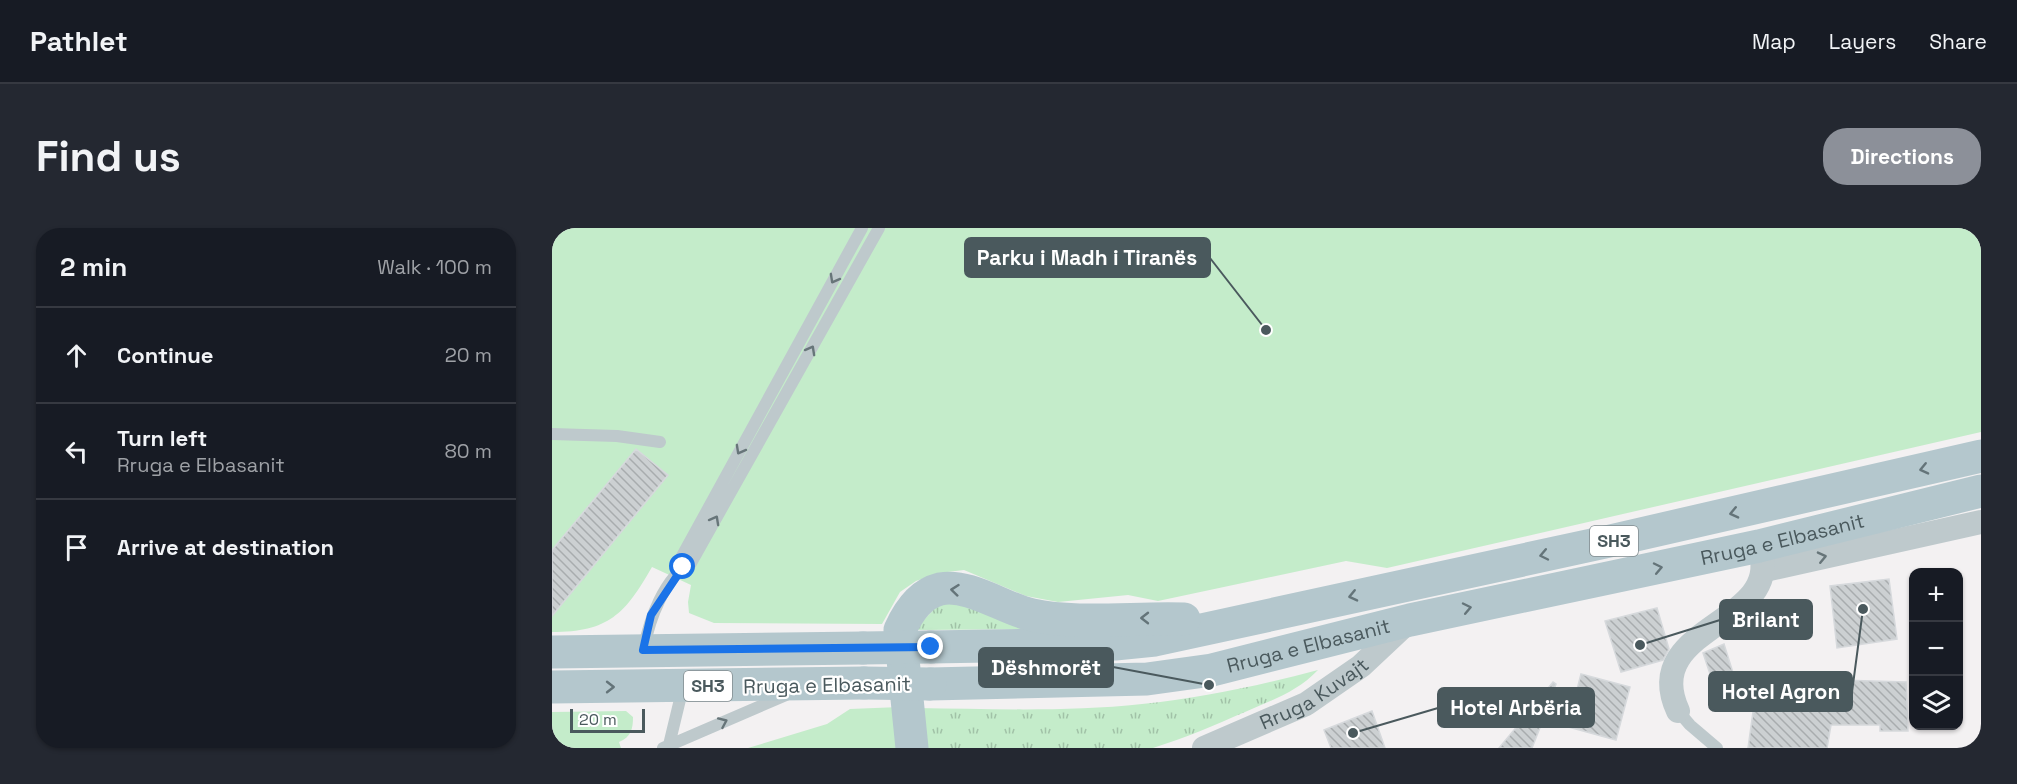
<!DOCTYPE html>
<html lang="en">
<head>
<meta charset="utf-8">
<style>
  body { margin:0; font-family:"Space Grotesk",sans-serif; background:#242831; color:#f1f3f6 }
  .controls { position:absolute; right:18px; bottom:18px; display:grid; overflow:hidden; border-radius:12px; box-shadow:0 2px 4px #0004 }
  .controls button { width:54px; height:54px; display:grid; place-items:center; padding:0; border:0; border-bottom:2px solid #363941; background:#171b24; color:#f1f3f6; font:30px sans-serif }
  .scale { position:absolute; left:18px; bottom:15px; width:75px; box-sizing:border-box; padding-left:6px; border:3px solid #4a595d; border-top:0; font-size:16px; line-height:21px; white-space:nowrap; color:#4a595d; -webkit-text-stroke:4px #fff; paint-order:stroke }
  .stop { position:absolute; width:18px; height:18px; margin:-14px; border:4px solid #1a73e8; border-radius:50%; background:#fff }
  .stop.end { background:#1a73e8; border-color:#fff; box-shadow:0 2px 6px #0008 }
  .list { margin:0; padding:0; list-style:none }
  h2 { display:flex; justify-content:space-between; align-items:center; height:78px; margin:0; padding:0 24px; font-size:26px }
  h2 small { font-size:20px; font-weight:400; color:#9ea1a6 }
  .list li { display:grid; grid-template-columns:39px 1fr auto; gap:18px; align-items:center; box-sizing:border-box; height:96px; padding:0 24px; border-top:2px solid #363941 }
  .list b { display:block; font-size:22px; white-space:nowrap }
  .list p { margin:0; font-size:20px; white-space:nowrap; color:#9ea1a6 }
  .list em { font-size:20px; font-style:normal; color:#9ea1a6 }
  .icon { flex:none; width:33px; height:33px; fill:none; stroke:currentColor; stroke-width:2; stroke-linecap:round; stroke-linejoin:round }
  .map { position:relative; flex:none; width:1429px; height:520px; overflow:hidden; border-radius:24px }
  header { display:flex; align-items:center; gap:36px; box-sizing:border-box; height:84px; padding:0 30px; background:#171b24; border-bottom:2px solid #363941 }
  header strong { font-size:28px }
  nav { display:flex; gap:33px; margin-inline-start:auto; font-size:21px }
  .intro { display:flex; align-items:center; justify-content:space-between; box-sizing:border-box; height:144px; padding:0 36px }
  h1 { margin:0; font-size:42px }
  .button { padding:15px 27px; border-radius:24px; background:#8c9099; color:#fff; font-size:21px; font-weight:700 }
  main { display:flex; gap:36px; padding:0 36px }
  aside { flex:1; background:#171b24; border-radius:24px; box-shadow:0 2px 4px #0004 }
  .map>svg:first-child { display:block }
  .grass { fill:url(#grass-tufts) }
  .park { fill:#c4ecca }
  .building { fill:url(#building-back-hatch); stroke:#d6d9dc; stroke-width:1.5 }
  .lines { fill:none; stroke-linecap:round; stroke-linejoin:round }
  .lane { stroke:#bec9cc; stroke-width:12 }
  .street { stroke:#bec9cc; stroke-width:24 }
  .primary { stroke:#b4c7cd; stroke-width:33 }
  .primary-bridge { stroke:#b4c7cd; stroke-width:33 }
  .oneway { stroke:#677579 }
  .oneway2 { stroke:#647479 }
  .route { stroke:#1a73e8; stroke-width:8 }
  .labels { text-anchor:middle; stroke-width:4.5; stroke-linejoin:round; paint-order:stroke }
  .shield { fill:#fff; stroke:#808b8e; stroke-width:1.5 }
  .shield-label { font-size:18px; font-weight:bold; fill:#4a595d }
  .street-label { font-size:20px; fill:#4a595d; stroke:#fff }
  .leader { fill:none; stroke:#4a595d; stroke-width:2 }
  .callout-dot { fill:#4a595d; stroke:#fff; stroke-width:2 }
  .callout { fill:#4a595d; stroke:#4a595d; stroke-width:2 }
  .callout-label { font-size:21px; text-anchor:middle; font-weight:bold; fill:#fff }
</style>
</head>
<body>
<header>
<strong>Pathlet</strong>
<nav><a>Map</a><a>Layers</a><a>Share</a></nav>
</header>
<div class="intro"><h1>Find us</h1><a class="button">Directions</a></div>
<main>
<aside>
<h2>2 min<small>Walk · 100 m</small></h2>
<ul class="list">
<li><svg class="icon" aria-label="ahead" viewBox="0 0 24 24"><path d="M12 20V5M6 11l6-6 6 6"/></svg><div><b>Continue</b></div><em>20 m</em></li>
<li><svg class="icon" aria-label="left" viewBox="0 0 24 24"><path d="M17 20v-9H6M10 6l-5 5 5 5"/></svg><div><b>Turn left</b><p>Rruga e Elbasanit</p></div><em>80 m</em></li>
<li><svg class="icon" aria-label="arrive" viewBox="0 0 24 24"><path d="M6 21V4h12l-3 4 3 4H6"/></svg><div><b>Arrive at destination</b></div></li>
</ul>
</aside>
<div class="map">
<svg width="1429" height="520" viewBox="0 0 1429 520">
  <defs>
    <pattern id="grass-tufts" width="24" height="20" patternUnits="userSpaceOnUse" patternTransform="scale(1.5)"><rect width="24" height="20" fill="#c4ecca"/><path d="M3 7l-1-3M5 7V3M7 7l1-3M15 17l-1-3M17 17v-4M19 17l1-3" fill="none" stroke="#a1c2a7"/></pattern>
    <pattern id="building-back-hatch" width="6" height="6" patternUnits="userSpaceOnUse" patternTransform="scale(1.5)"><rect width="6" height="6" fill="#ccd0d2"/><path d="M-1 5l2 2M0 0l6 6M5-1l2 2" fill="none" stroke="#a8acae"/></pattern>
  </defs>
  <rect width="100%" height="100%" fill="#f3f1f2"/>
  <path class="grass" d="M393,370L492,401L362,402Z
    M766,442C745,464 720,472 693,484C663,497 633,510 601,520H371L365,480C440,481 516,484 590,476C650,470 709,457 766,442Z"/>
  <path class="park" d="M0,0H1429V204L835,340L794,333L606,373L576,367L506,374L474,368L412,342L387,345L364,353L348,364L330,396L162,395L137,385L136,374L139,357L100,339C73,386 57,404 0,404Z
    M348,479L350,520H196L275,496L298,481Z
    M74,483L81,489C81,501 79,509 67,514L69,520H0V484Z"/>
  <path class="building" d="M84,221L116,247L0,388V322Z
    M1337,351L1345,411L1285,420L1278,358Z
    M1105,380L1117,421L1111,432L1069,444L1053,393Z
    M1172,416L1183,451L1162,458L1151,425Z
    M1029,446L1078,459L1064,512L991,492L980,520H947L967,496L952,490L963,460L989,469L1001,454L1004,456L998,473L1020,481Z
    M1219,450L1354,454L1356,503H1328V497H1279L1275,520H1196L1205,455Z
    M820,483L833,520H779L772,502Z"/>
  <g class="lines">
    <path class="lane" d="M0,206L65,208L108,214
      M131,339L129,330L310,0
      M92,420C97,393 112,349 139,335L327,0
      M1126,483L1138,497L1165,520
      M117,517L131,459
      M111,520L234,467"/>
    <g class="street">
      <path d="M1213,342L1429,294"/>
      <path d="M1126,483C1087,399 1227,397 1209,326"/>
      <path id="s1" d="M652,520L754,476L809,438L857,393"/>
    </g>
    <g class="primary">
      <path d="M379,419L563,416L603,412L1058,313L1429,228"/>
      <path d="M0,424L311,420"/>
      <path id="s2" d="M378,456L595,451L660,442L858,392L1207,318L1429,263"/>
      <path d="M0,459L312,455"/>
      <path d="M360,520L348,402C356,384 368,366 388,361C418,355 452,381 480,387C524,397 586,389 632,391"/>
    </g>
    <path class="primary-bridge" d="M311,420L379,419
      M312,455L378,456"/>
  </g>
  <defs><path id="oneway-chevron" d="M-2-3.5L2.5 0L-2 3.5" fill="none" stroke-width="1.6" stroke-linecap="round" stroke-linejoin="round" transform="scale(1.5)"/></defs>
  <g class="oneway">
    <use href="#oneway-chevron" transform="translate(282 51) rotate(119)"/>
    <use href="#oneway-chevron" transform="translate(259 122) rotate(-61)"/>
    <use href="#oneway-chevron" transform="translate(188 222) rotate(119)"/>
    <use href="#oneway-chevron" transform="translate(163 292) rotate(-61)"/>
    <use href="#oneway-chevron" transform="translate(1270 329) rotate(-13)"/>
    <use href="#oneway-chevron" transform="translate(171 494) rotate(-24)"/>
  </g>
  <g class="oneway2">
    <use href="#oneway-chevron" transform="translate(1372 241) rotate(167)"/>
    <use href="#oneway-chevron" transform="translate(1182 285) rotate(167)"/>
    <use href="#oneway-chevron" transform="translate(992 327) rotate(168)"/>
    <use href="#oneway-chevron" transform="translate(1106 340) rotate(-12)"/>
    <use href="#oneway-chevron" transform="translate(403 362) rotate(-174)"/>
    <use href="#oneway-chevron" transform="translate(801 368) rotate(167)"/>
    <use href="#oneway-chevron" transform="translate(915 380) rotate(-12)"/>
    <use href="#oneway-chevron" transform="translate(593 390) rotate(180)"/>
    <use href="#oneway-chevron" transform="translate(58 459)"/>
  </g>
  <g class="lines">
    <path class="route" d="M131,339L99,387L91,422L379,419"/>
  </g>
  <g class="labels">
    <g class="shield">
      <rect x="1038" y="298" width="48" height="30" rx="4.5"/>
      <rect x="132" y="443" width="48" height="30" rx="4.5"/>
    </g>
    <g class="shield-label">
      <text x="1062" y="319">SH3</text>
      <text x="156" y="464">SH3</text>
    </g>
    <g class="street-label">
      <text dy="7" stroke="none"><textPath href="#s2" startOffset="868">Rruga e Elbasanit</textPath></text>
      <text dy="7" stroke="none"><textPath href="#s2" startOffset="382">Rruga e Elbasanit</textPath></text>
      <text transform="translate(275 457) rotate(-1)" y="7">Rruga e Elbasanit</text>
      <text dy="7" stroke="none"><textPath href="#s1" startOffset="123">Rruga Kuvajt</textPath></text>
    </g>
  </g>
  <path class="leader" d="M714 102L658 30M1088 417L1168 392M657 457L561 439M1311 381L1300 464M801 505L886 480"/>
  <g class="callout-dot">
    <circle cx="714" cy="102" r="6"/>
    <circle cx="1088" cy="417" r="6"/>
    <circle cx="657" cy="457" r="6"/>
    <circle cx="1311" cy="381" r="6"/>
    <circle cx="801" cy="505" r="6"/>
  </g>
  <g class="callout">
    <rect x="413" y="10" width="245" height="39" rx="6"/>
    <rect x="1168" y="372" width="92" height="39" rx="6"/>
    <rect x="427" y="420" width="134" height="39" rx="6"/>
    <rect x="1157" y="444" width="143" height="39" rx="6"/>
    <rect x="886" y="460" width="156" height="39" rx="6"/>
  </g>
  <g class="callout-label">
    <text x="535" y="37">Parku i Madh i Tiranës</text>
    <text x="1214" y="399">Brilant</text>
    <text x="494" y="447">Dëshmorët</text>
    <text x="1229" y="471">Hotel Agron</text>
    <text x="964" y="487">Hotel Arbëria</text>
  </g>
</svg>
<div class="controls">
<button>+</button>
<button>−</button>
<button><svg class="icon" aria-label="layers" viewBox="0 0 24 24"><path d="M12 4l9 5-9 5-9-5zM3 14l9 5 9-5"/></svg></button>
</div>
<div class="scale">20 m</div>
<div class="stop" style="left:131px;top:339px"></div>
<div class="stop end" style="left:379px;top:419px"></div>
</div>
</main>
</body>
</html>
